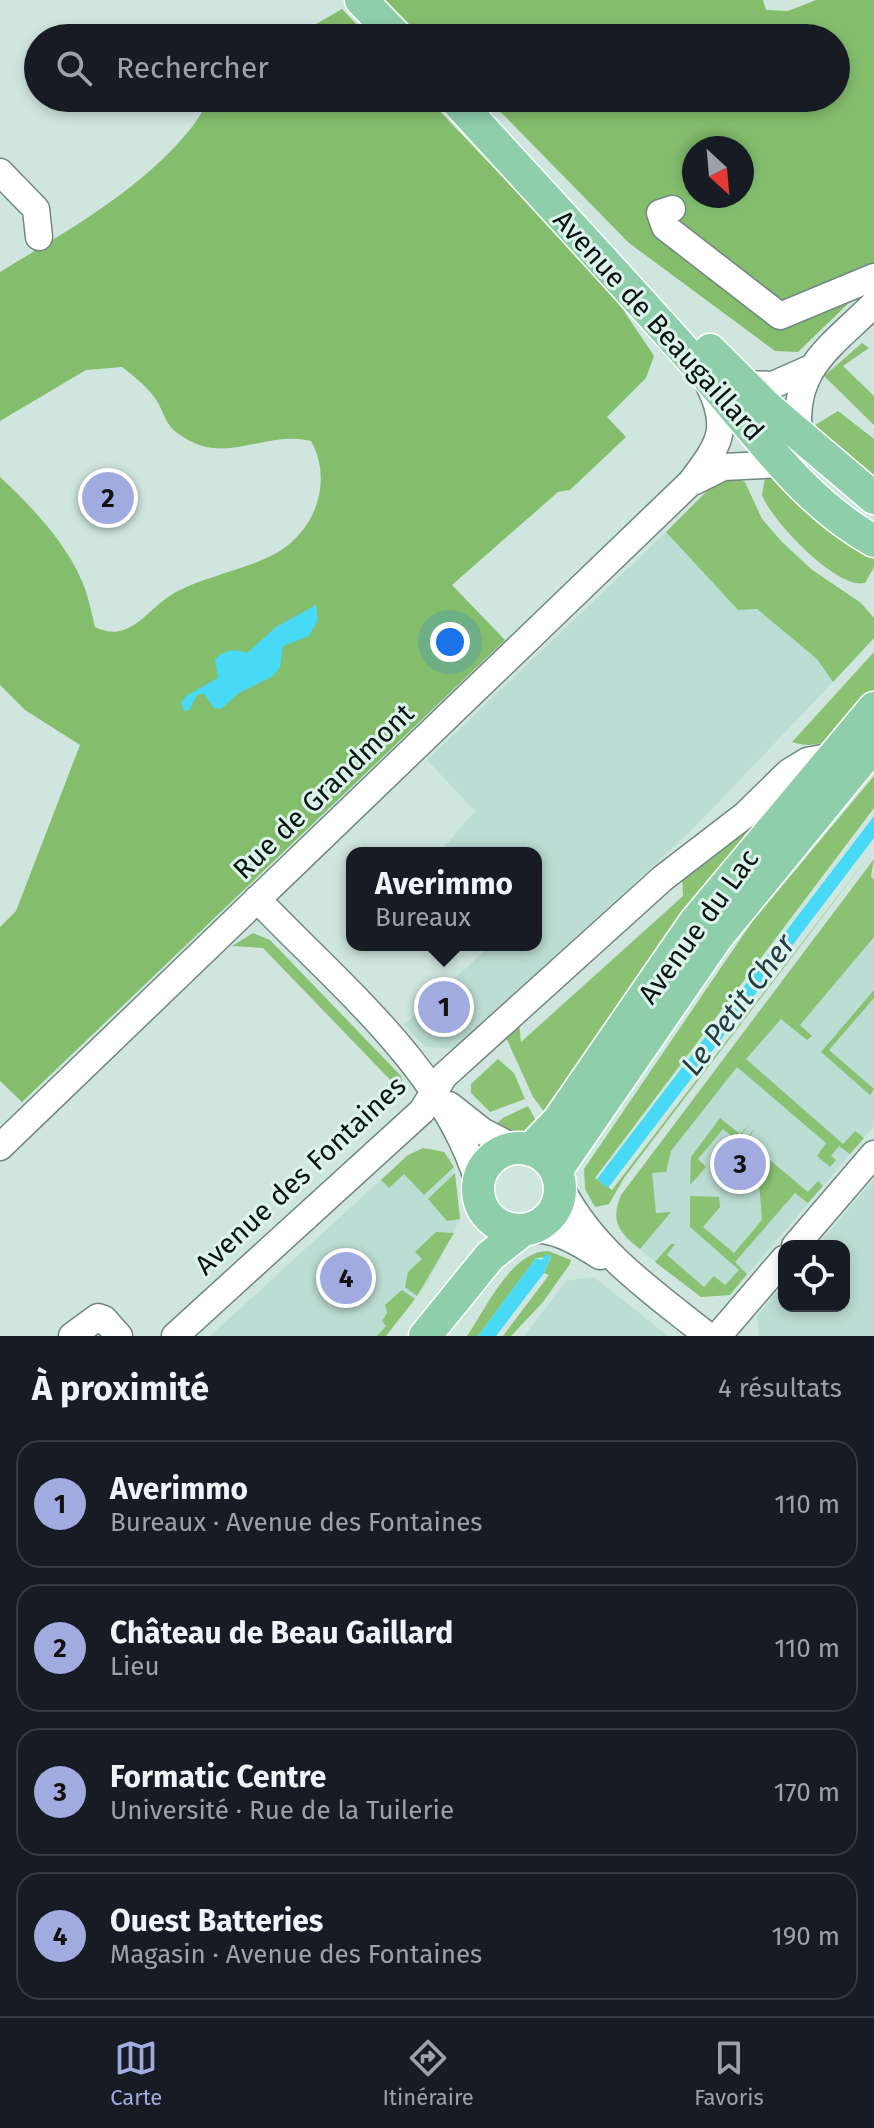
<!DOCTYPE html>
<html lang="fr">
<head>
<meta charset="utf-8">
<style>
  body { margin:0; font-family:"Fira Sans",sans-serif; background:#20242c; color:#f1f3f6 }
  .controls { position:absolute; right:24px; bottom:24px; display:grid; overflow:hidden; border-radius:16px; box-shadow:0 4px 12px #0003 }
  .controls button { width:72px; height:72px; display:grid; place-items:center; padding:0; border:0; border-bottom:2px solid #363941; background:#171b24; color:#f1f3f6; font:40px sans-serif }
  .compass { position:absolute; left:682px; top:136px; width:72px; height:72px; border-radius:50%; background:#171b24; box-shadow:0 4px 12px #0003; rotate:154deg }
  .you { position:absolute; left:450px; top:642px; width:28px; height:28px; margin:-20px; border:6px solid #fff; border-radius:50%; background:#1a73e8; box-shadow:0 0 0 12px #1a73e833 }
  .badge { display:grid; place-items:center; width:52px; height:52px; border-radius:50%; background:#a1abe0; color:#111; font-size:26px; font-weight:700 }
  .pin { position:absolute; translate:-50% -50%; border:4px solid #fff; box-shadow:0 2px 8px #0006 }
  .popup { position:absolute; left:346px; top:847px; width:196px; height:104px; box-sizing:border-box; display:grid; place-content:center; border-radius:16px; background:#171b24; filter:drop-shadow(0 2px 6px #0005); font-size:26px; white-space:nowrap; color:#9ea1a6 }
  .popup b { font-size:30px; color:#f1f3f6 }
  .popup::after { content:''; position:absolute; left:50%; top:100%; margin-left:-16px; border:16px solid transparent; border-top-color:#171b24 }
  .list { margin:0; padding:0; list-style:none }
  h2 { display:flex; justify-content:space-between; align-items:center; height:104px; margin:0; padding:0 32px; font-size:34px }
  h2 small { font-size:26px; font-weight:400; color:#9ea1a6 }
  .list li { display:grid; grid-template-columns:52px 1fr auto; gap:24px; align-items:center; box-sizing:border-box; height:128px; margin:0 16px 16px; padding:0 16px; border:2px solid #363941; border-radius:24px }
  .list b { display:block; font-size:30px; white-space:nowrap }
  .list p { margin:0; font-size:26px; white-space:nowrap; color:#9ea1a6 }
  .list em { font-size:26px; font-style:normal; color:#9ea1a6 }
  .icon { flex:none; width:44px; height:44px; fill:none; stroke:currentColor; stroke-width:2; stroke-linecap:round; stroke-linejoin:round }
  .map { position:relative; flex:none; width:874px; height:1336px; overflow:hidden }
  .search { position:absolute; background:#171b24; box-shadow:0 4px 12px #0003; left:24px; right:24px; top:24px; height:88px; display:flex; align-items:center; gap:20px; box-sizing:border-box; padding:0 28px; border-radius:44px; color:#9ea1a6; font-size:30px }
  .sheet { height:680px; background:#171b24 }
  nav { display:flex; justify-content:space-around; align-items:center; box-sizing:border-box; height:112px; border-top:2px solid #363941; background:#171b24; font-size:22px; color:#9ea1a6 }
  nav a { display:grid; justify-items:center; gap:4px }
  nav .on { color:#a1abe0 }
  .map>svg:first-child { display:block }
  .built { fill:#bcddd3 }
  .green { fill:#8ac173 }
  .forest { fill:#84be6d; fill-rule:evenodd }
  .water { fill:#47d9f5 }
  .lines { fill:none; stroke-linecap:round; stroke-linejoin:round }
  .minor-casing { stroke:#718781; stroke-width:29 }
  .major-casing { stroke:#fff; stroke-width:35 }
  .minor { stroke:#fff; stroke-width:26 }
  .major { stroke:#8eceab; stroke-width:32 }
  .labels { text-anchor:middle; stroke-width:6; stroke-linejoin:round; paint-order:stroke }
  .street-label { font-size:28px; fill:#0a1310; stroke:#dcf4ec }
  .water-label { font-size:30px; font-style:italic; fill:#253d42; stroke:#dcf4ec }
</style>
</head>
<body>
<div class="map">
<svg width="874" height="1336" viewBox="0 0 874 1336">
  <rect width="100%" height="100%" fill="#cfe6df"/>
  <path class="built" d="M666,532L738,610L757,609L817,659L833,682L690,832L454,1049L425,1047L404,1025L491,945H536V853H439L475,811L427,760Z
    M874,873V1126L730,1295L701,1297L625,1238L621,1208Z
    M430,1148L444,1152L451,1160L460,1219L428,1282L386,1336H210L408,1155Z
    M874,1179V1336H759L757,1316L784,1284V1306H844V1246H817Z
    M594,1277L668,1336H524L566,1281Z"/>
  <path class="green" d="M862,343L869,348L843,366L874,396V425L824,376Z
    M838,411L874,439V482L812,427Z
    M766,472L874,555V567L865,583C837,590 771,520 762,495Z
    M733,477L745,482L762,519L782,542L811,569L861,603L874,618V638L833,682L817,659L757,609L738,610L666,532L710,488Z
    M874,652V696C851,722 831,755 792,742Z
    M874,776V808L595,1178L612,1190L874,849L624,1178L609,1204L595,1207L585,1189L584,1169L752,922Z
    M760,819L765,823L549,1118L533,1097L505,1035L519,1022L521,1042L683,896L682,874Z
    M874,859L871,877L874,880V937L800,1025L812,1036L807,1040L781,1019L746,1059L843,1144L855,1131L864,1138L850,1154L839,1146L831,1156L836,1160L830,1167L817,1156L826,1143L737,1067L671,1151L666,1172L652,1173L656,1213L671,1212L640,1249C619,1232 610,1222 621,1195Z
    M253,933L270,940L401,1076L404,1090L398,1099L399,1089L263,948L232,946Z
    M874,990V998L829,1050L874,1089L870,1095L821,1052Z
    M498,1059L514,1073L525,1099L490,1112L471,1093V1084Z
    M528,1106L541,1130L513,1137L490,1129L503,1118Z
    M720,1118L740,1134L750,1124L737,1140L723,1129L698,1159L706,1167L690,1185L691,1157Z
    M755,1128L747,1141L753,1146L808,1192L818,1181L823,1186L808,1203L795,1193L735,1262L747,1274L730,1295L701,1297L655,1262L671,1244H675L667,1255L704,1287L714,1276L725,1285L739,1270L690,1227V1196L719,1197L720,1207L703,1227L734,1253L762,1220L757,1157L742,1144Z
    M423,1148L444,1152L454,1167L424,1195L404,1174L389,1188L381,1180L408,1155Z
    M455,1173L460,1219L447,1221L428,1199Z
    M436,1232L454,1233L417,1296L405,1287L408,1272L422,1259L415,1252Z
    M548,1251L571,1260L570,1264L543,1302L511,1336H503L549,1275L544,1273L551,1257L536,1258L478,1336H467C486,1309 511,1251 548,1251Z
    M402,1290L415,1299L386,1336H377L386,1326L382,1321L387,1313L385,1305Z"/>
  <path class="forest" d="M384,0H763L766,10L788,11L816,0H874V270L856,296L798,352L775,351L629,243L487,98H836V38H423ZM694,148H742V196H694Z
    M342,9L370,38H292Z
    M212,98H427L607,286L654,356L646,378L607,417L626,437L570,490L558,492L452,585L505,640L22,1102L0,1081V927L16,911L80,745L25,710L0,685V477C30,505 64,540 81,579C88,594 91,611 95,627C131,645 147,607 178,591C210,574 260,567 287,546C319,521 331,477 311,441C261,429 225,470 176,432C166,425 163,411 157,401C147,386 136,378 122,367L86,370L0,421V272C64,233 139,191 187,133C197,122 203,109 212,98Z"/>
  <path class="water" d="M316,605L318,620L309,636L283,646L280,667L273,676L239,693L221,709L214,708L204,694L197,695L189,710L184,711L181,703L186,696L218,678L215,659C226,650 233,648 247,653L276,627Z
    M874,816V838L608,1188L597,1179Z
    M547,1254L551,1256L544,1273L496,1336H478L536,1258L541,1260Z"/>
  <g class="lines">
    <g class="minor-casing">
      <path id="minor" d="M0,172L36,209L39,237
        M672,209L660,213L665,227L780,316L874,277
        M744,384L773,385L809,369
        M799,433C791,369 833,345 874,304
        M695,481L723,467L783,464
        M257,899C337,983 446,1070 479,1185
        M449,1105L482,1131L516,1149
        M0,1147L691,482C719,445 731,429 709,385
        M560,1186C592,1251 653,1292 708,1336
        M527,1229C557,1229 575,1240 600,1256
        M795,1246L874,1154
        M72,1336L98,1317L104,1319L119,1336
        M175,1336L422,1111L444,1076L663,878L745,815L789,772L807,761L833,756
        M718,1336L784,1259"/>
    </g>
    <g class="major-casing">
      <path id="major" d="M361,0L398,38
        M454,98C535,187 617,275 697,365C753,426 800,500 874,541
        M710,350L768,408L874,498
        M478 1189a41 41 0 1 1 82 0a41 41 0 1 1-82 0Z
        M530,1150L558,1121L695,922L874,708
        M556,1171L717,937L874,745
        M425,1336L490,1256L523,1230"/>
    </g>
    <use href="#minor" class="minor"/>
    <use href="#major" class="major"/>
  </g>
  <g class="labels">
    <g class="street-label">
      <text transform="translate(659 325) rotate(48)" y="10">Avenue de Beaugaillard</text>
      <text transform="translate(323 791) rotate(-44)" y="10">Rue de Grandmont</text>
      <text transform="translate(698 926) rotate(-54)" y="10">Avenue du Lac</text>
      <text transform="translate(300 1175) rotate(-43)" y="10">Avenue des Fontaines</text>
    </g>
    <g class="water-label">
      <text transform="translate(738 1005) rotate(-53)" y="10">Le Petit Cher</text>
    </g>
  </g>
</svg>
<div class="controls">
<button><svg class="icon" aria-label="locate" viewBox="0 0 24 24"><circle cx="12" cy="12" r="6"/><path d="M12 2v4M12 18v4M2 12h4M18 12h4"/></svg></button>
</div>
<svg class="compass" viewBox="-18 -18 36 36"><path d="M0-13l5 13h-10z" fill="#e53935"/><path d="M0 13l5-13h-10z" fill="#9ea1a6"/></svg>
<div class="you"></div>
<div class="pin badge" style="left:444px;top:1007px">1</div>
<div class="popup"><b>Averimmo</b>Bureaux</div>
<div class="pin badge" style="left:108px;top:498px">2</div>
<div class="pin badge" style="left:740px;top:1164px">3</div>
<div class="pin badge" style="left:346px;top:1278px">4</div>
<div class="search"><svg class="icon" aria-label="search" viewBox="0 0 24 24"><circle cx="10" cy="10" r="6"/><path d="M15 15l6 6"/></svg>Rechercher</div>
</div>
<section class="sheet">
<h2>À proximité<small>4 résultats</small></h2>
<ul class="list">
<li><span class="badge">1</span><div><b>Averimmo</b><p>Bureaux · Avenue des Fontaines</p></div><em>110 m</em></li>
<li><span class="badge">2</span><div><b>Château de Beau Gaillard</b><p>Lieu</p></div><em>110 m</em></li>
<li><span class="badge">3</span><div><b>Formatic Centre</b><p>Université · Rue de la Tuilerie</p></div><em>170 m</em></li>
<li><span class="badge">4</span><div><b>Ouest Batteries</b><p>Magasin · Avenue des Fontaines</p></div><em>190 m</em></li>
</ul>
</section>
<nav>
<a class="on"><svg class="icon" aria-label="map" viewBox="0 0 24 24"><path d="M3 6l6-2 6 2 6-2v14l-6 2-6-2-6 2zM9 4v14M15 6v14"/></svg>Carte</a>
<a><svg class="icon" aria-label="directions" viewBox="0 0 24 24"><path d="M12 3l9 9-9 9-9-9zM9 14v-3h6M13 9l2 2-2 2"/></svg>Itinéraire</a>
<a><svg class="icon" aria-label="saved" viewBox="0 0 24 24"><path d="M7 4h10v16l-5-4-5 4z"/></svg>Favoris</a>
</nav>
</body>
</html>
